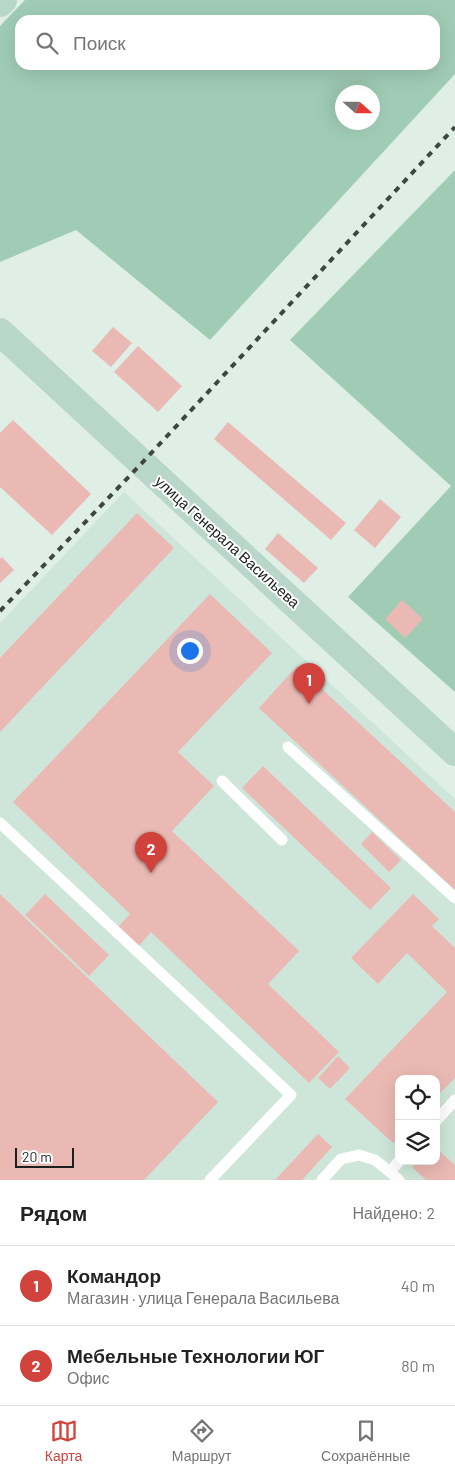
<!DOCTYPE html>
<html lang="ru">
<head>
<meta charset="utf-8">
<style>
  body { margin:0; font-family:Barlow,sans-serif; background:#f2f2f2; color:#222 }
  .controls { position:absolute; right:15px; bottom:15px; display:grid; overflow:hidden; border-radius:10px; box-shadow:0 5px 20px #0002 }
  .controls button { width:45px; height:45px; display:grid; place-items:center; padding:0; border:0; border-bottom:1px solid #e0e0e0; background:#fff; color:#222; font:25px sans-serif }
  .compass { position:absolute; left:335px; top:85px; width:45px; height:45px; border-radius:50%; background:#fff; box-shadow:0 5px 20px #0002; rotate:111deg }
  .scale { position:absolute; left:15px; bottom:12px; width:59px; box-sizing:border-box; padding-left:5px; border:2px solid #1a201d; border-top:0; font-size:14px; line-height:18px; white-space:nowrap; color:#1a201d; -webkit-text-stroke:4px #fff; paint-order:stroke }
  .you { position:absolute; left:189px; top:650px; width:18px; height:18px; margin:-12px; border:4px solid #fff; border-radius:50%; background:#1a73e8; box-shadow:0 0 0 8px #1a73e833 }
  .badge { display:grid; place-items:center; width:32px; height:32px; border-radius:50%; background:#d1423c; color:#fff; font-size:16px; font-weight:700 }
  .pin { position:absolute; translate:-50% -41px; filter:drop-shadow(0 1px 2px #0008) }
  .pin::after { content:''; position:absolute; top:26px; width:18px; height:15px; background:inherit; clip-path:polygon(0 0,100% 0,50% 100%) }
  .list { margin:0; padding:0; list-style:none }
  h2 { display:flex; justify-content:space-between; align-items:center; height:65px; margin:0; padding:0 20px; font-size:21px }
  h2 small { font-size:16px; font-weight:400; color:#767676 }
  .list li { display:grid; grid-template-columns:32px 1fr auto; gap:15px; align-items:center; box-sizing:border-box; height:80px; padding:0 20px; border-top:1px solid #e0e0e0 }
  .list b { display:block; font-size:19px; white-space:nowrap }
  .list p { margin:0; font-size:16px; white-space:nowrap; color:#767676 }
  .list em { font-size:16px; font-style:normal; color:#767676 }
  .icon { flex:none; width:28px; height:28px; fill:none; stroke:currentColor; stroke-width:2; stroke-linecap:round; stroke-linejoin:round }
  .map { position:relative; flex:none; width:455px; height:1180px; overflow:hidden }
  .search { position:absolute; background:#fff; box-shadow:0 5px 20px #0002; left:15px; right:15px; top:15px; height:55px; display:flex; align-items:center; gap:12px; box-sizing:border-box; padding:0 18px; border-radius:15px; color:#767676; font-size:19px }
  .sheet { height:225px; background:#fff }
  nav { display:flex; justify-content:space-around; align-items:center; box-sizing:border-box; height:70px; border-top:1px solid #e0e0e0; background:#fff; font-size:14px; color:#767676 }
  nav a { display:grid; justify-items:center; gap:2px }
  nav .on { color:#d1423c }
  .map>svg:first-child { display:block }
  .built { fill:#cee6d9; fill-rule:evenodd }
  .green { fill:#a0ccb6; fill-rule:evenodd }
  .building { fill:#eab9b3 }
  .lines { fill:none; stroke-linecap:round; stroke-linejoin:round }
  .lane { stroke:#fff; stroke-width:11 }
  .secondary { stroke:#b8d6ca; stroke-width:28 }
  .rail { stroke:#3e4642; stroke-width:4; stroke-dasharray:6 6; stroke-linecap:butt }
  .labels { text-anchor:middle; stroke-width:4; stroke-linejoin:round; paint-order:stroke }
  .street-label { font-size:15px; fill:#1a201d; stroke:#fff }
</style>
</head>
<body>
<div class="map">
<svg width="455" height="1180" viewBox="0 0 455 1180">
  <rect width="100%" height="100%" fill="#dfefe6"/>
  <path class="built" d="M124,492L455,799V1180H0V623ZM399,1079H436V1161H399Z"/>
  <path class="green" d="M25,0H455V74L210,340L76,230L0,262V26ZM20,20H435V65H20ZM342,92H372V122H342Z
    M455,170V692L348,597L451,486L290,340Z"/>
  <path class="building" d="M113,327L132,343L111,367L92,351Z
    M138,346L182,386L158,412L114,372Z
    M13,420L91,494L52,535L0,487V433Z
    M228,422L346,523L331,540L214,439Z
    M380,499L401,517L375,548L354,530Z
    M137,513L174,548L0,732V658Z
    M278,533L318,568L304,583L265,549Z
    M2,557L14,570L0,583V559Z
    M210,594L272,653L178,752L214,786L172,831L299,951L268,984L339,1052L309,1083L151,932L138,947L118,927L130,914L13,802Z
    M402,600L423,619L405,638L385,619Z
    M297,666L455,812V890L259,708Z
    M263,766L391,888L370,910L242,788Z
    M372,832L401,860L389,872L361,844Z
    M0,894L218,1102L144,1180H0Z
    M45,894L109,955L89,976L25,915Z
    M413,894L439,919L432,926L455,948V1078L436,1097V1079H399V1137L393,1143L345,1099L447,992L407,953L378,984L351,958Z
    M338,1056L350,1068L330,1089L318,1078Z
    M318,1134L332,1147L302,1180H275Z
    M436,1148L455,1165V1180H426L412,1167L418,1161H436Z"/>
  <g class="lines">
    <path class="lane" d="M288,747L455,898
      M222,781L282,840
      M0,823L291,1095L210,1180
      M436,1121L455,1100
      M322,1180L341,1159L359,1155L375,1160L390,1172
      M399,1180L390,1172L399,1161"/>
    <path class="secondary" d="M0,3L3,0
      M0,332L455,752"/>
    <path class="rail" d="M0,611L141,464L455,127"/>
  </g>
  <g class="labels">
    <g class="street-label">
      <text transform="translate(227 542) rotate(42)" y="5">улица Генерала Васильева</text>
    </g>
  </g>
</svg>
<div class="controls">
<button><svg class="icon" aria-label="locate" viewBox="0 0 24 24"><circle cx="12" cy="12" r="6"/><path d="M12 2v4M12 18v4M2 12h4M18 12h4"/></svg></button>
<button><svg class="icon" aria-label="layers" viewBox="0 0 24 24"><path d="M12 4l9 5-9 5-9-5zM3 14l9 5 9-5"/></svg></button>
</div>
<svg class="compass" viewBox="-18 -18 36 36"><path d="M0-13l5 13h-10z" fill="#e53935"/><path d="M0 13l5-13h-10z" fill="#767676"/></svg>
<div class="scale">20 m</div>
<div class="you"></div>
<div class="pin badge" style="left:309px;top:704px">1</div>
<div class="pin badge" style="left:151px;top:873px">2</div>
<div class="search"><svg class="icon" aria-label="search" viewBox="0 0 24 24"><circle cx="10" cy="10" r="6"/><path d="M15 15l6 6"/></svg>Поиск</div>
</div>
<section class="sheet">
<h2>Рядом<small>Найдено: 2</small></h2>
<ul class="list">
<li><span class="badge">1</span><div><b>Командор</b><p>Магазин · улица Генерала Васильева</p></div><em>40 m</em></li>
<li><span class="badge">2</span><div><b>Мебельные Технологии ЮГ</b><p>Офис</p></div><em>80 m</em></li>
</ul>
</section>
<nav>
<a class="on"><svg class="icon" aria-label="map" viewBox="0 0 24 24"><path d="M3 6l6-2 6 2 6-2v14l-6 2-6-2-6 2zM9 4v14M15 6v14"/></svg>Карта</a>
<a><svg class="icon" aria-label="directions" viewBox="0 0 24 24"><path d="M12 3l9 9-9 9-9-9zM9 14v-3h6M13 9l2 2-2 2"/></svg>Маршрут</a>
<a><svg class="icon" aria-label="saved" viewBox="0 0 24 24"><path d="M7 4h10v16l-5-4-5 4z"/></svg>Сохранённые</a>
</nav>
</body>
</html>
